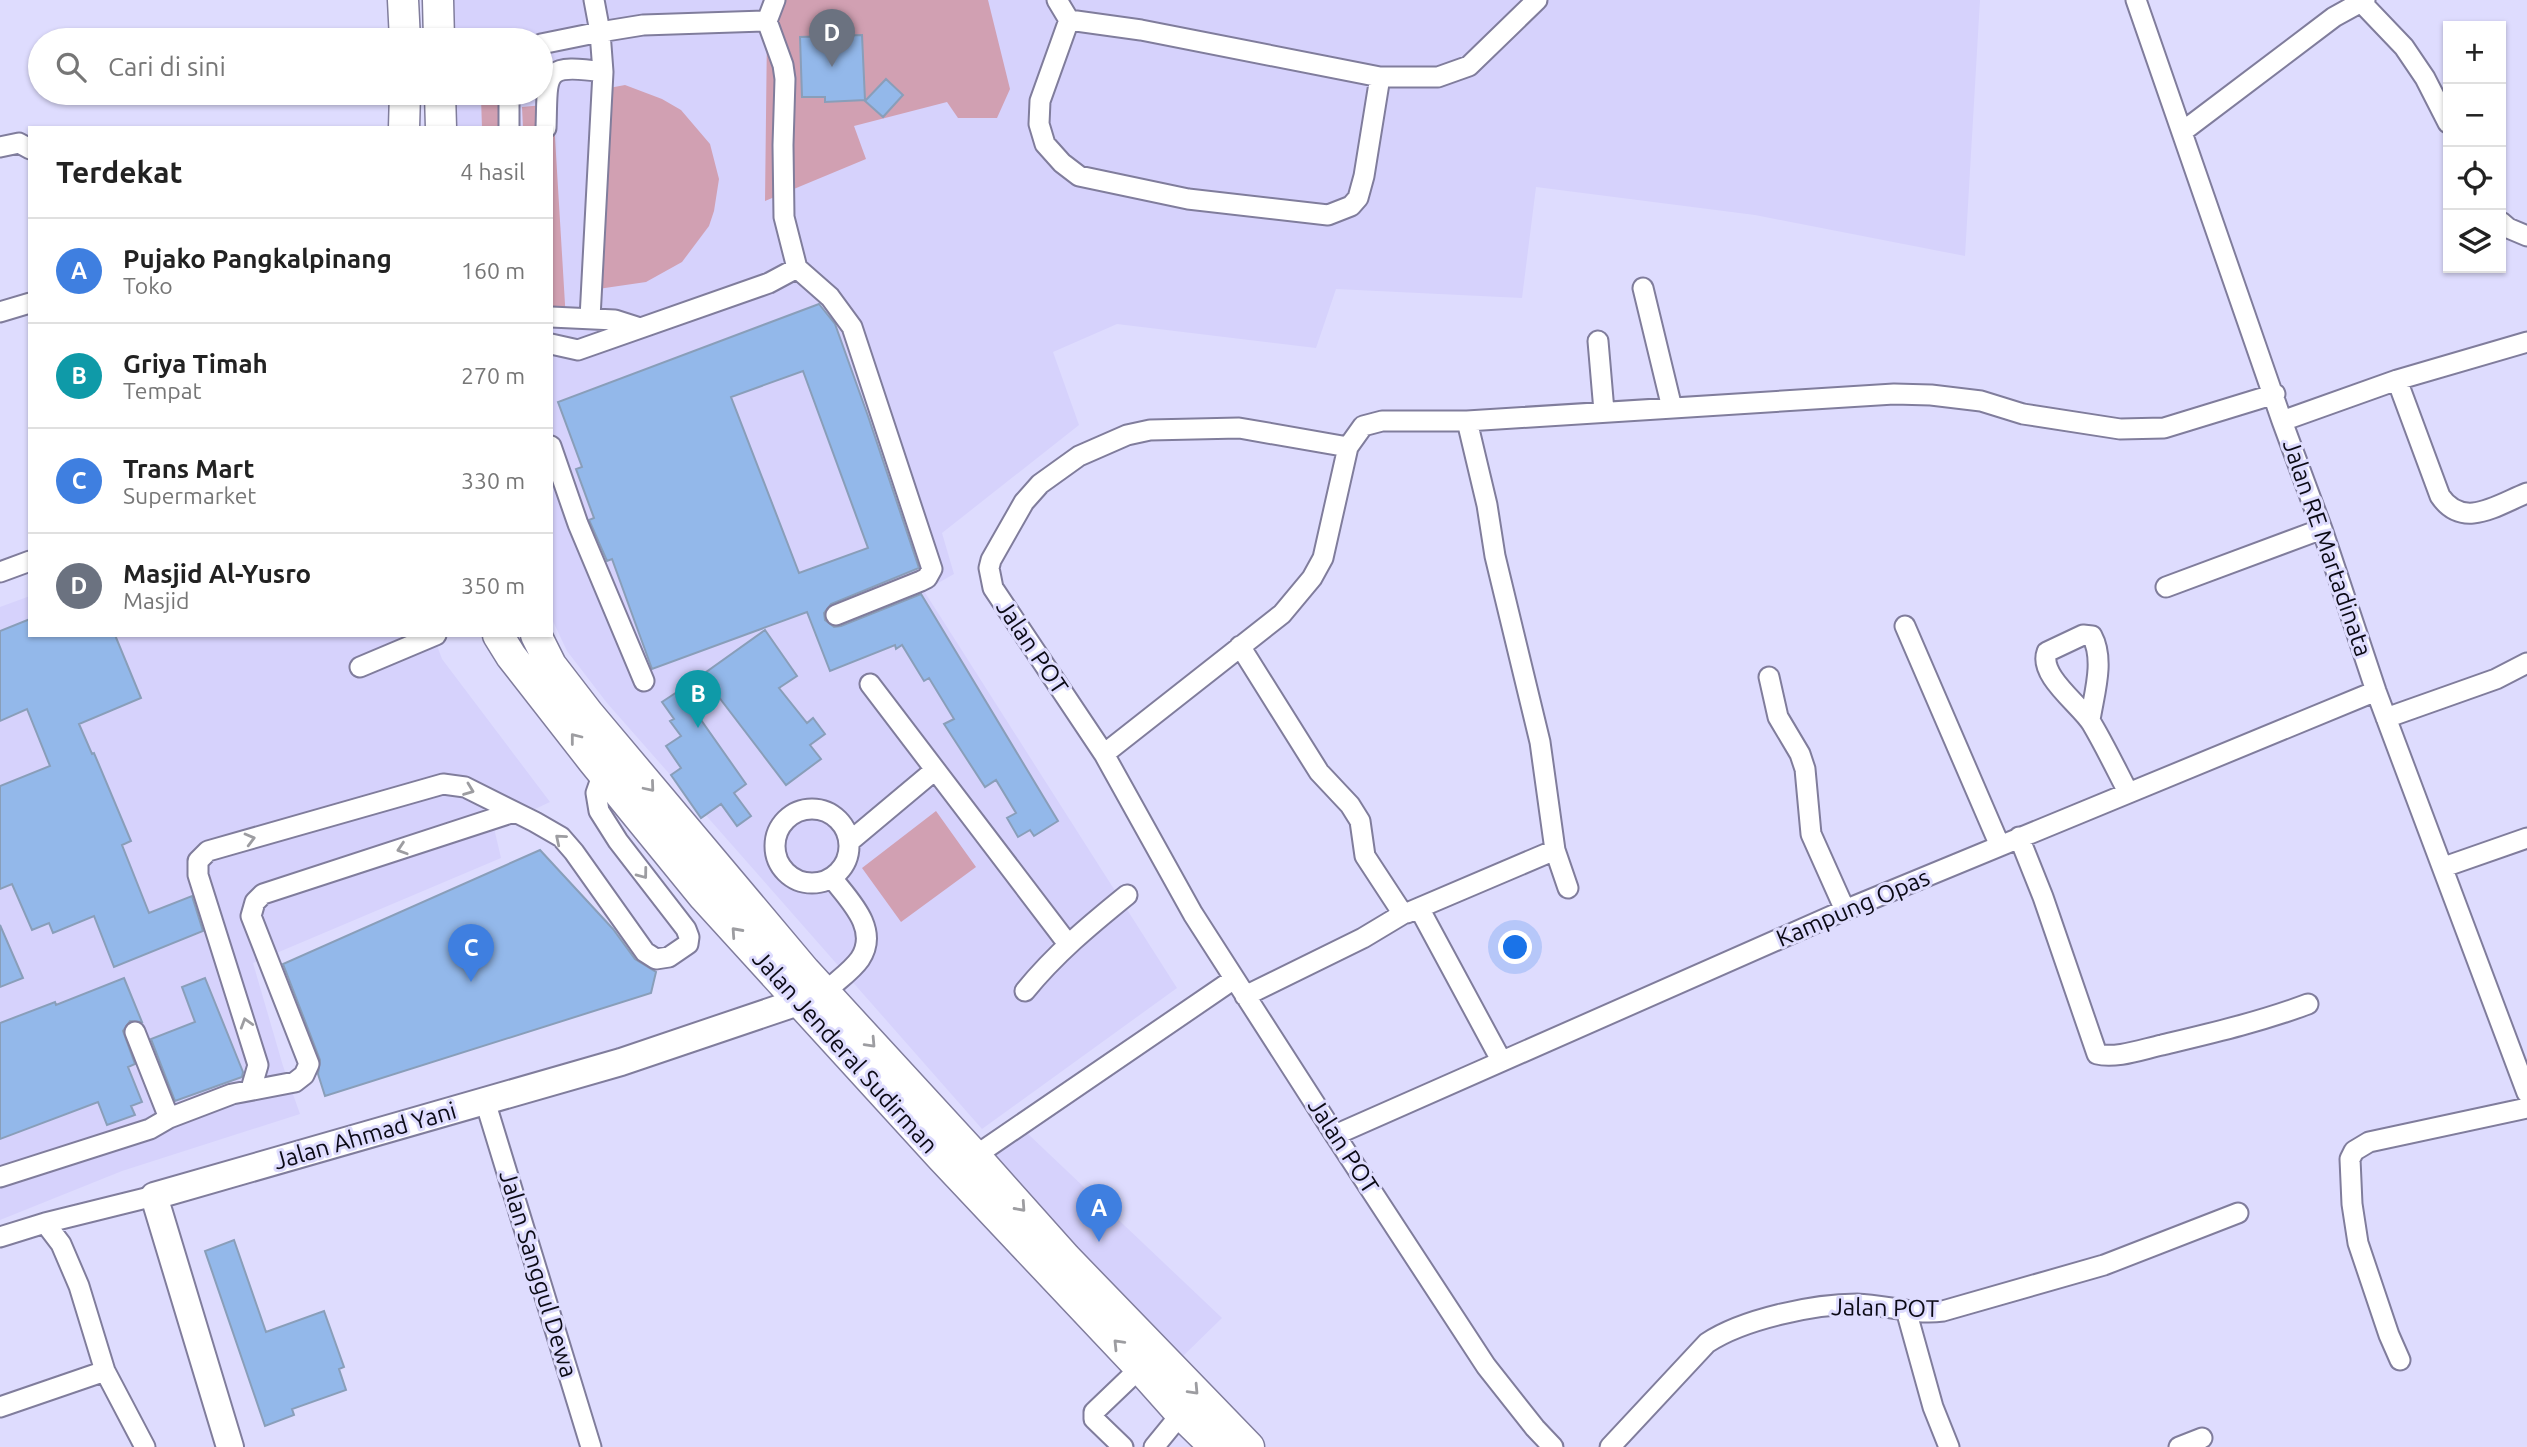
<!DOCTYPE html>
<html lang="id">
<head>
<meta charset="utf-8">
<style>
  body { margin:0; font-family:Ubuntu,sans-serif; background:#f6f6f6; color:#222 }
  .controls { position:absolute; right:21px; top:21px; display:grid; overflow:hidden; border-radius:0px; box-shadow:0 2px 5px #0004 }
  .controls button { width:63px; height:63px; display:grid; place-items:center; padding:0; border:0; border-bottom:2px solid #e0e0e0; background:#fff; color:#222; font:35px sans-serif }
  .you { position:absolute; left:1516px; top:948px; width:24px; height:24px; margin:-18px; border:5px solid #fff; border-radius:50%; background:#1a73e8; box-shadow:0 0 0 10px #1a73e833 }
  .badge { display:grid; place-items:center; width:46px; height:46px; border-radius:50%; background:#4c620e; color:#fff; font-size:23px; font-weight:700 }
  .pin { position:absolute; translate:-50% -58px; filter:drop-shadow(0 2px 4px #0008) }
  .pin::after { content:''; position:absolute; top:37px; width:24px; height:21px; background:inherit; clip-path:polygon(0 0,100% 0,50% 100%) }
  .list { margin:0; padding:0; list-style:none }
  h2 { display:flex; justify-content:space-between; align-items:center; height:91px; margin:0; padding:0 28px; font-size:30px }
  h2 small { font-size:23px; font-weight:400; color:#767676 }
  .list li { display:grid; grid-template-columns:46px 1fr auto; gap:21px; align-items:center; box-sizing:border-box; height:105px; padding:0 28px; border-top:2px solid #e0e0e0 }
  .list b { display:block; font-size:26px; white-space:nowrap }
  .list p { margin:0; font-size:23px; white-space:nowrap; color:#767676 }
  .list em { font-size:23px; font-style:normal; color:#767676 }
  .icon { flex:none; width:38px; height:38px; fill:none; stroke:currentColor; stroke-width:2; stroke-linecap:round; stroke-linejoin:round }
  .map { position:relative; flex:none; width:2527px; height:1447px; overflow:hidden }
  .search { position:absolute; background:#fff; box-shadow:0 2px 5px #0004; left:28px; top:28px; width:525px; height:77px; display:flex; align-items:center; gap:18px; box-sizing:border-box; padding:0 24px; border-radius:38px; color:#767676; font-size:26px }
  .panel { position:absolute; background:#fff; box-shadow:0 2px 5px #0004; left:28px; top:126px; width:525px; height:511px; border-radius:0px }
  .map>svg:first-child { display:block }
  .built { fill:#d6d2fc }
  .green { fill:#d1a0b2 }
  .building { fill:#93b8ea; stroke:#899eb9; stroke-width:2; fill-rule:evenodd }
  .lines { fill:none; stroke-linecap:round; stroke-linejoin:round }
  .minor-casing { stroke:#807d9c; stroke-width:23 }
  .major-casing { stroke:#807d9c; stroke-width:30 }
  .highway-casing { stroke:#807d9c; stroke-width:33 }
  .minor { stroke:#fff; stroke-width:19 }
  .major { stroke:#fff; stroke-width:26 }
  .highway { stroke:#fff; stroke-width:30 }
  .oneway { stroke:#9d9da1 }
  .labels { text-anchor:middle; stroke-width:6; stroke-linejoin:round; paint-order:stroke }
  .street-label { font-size:24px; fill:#0b0a15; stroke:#dedcfe }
</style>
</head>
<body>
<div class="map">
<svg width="2527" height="1447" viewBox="0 0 2527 1447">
  <rect width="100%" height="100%" fill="#dedcfe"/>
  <path class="built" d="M452,0H1980L1965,256L1755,215L1536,187L1522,298L1336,289L1316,348L1117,324L1053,352L1079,425L942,533L954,574L924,591L1177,988L982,1129L607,703L567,651L551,617V128H457L456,93H541V40H454Z
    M30,596V635H433L442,659L550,802L494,828L501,858L253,963L283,1066L300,1114L122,1171L0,1220V607Z
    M1027,1133L1222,1318L1180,1359L974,1167Z"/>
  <path class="green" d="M775,0H988L1010,89L997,118H958L947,102L854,126L866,159L765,201L767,31Z
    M625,85L662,99L681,110L710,144L719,179L714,211L709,226L682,262L646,282L598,289L593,91Z
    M516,97L517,128H482L481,98Z
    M553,104L566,321L551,322V128H523L522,107Z
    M936,811L976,867L901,922L862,868Z"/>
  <path class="building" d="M862,35L865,100L825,102V97H802L800,37Z
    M886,79L903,95L883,117L865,101Z
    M819,304L835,324L868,416L919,568L831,604L824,613L825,620L834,627L841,626L921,594L1058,821L1034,836L1030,830L1018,837L1007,818L1016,813L996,780L985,787L944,724L954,719L929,678L924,681L902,645L896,649L895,645L830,671L807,612L652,669L612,559L607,561L589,520L594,518L576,469L582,467L558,402ZM803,371L868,548L799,573L731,397Z
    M30,619V635H115L141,698L79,724L92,754L94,753L131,841L122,845L149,913L192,896L203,931L114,967L94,916L53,933L49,923L32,930L12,884L0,889V786L50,766L27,709L0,721V631Z
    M765,630L797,676L779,688L807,723L813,718L825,734L810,745L821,759L786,785L702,675Z
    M680,690L746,784L734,793L751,816L737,826L721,804L701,818L671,775L681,768L666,746L681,736L670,721L674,719L662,702Z
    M540,850L613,929L635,959L656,972L651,993L325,1096L318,1074L320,1060L283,964Z
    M0,925L23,978L0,987Z
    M124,978L142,1022L130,1021L123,1031L135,1064L128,1067L142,1102L131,1106L135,1115L107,1125L98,1102L0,1139V1023L55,1002L56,1005Z
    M205,978L243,1072L242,1077L175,1101L151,1039L195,1022L182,987Z
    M234,1240L266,1332L324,1311L344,1367L339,1369L346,1390L292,1409L294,1415L265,1426L205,1251Z"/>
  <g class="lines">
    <g class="minor-casing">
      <path id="minor" d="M594,0L600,32L643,25L767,21
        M1057,0L1069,20L1141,30L1380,77H1438L1469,66L1537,0
        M2136,0L2282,421L2322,529L2376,691L2527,1093
        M2361,2L2404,47L2425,78L2448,123
        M1069,20L1040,101L1039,124L1045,144L1062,163L1079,176L1188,199L1328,215L1351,206L1358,198L1364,176L1380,77
        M541,44L600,32L603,72L590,318
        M509,93V128
        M546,128C548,73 541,63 603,72
        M2182,132L2334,17L2365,0
        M0,147L19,143L30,149
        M2501,222L2508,228L2527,236
        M797,268L830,297L852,327L932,569L927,578L921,581L836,615
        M1643,288L1672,408
        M0,312L30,303
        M551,317L615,320L640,328
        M1598,341L1604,411
        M551,344L578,350L769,283L797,268L784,217L783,145L785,79L783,65L767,21L775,0
        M2397,380L2527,342
        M1467,421L1487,505L1495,556L1540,742L1555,850L1568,888
        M2282,421L2397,380L2440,496C2463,530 2497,505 2527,493
        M551,446L578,524L644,681
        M1348,447L1239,428L1150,430L1127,435L1079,456L1040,484L1024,502L991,560L989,568L993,588L1104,754L1193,914L1335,1135L1486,1366L1535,1428L1553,1447
        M0,572L30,561
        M2166,587L2322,529
        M1905,626L2000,846
        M1240,646L1319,772L1350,805L1360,821L1365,856L1403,914L1363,938L1245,996
        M360,667L436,635
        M1769,677L1778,717L1800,754L1805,769L1811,834L1845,910
        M870,684L1068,944
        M2386,718L2496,679L2527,663
        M2090,720C2094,694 2105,660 2092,636L2083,635L2047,652C2038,676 2082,706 2092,724C2105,746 2116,769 2128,792
        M1104,754L1282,614L1312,578L1323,558L1348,447L1363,426L1382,421H1467L1894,394L1931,395L1981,401L2023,414L2120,429L2164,428L2275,394
        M775 846a37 37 0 1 1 74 0a37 37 0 1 1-74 0Z
        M2019,837L2043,897L2097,1054C2116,1059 2143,1049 2162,1045C2212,1033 2260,1022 2308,1004
        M849,842L935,770
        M2444,867L2527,838
        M1419,908L1501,1060
        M1407,913L1555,850
        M1025,991C1055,954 1090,925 1127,895
        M824,993C835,982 851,972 860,959C880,929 849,900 832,878
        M135,1032L169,1118
        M251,1089L258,1065L198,875V861L208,851L443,784L465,787L535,822L561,837L574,852L645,952L656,959L669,957L688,944L689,937L686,929L618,841L599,811L596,793L603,773
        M485,1101L591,1447
        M1335,1135L1845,910L2376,691
        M975,1156L1234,979
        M0,1177L150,1129L169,1118L232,1094L295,1082L304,1075L309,1064L251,916L255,902L263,894L514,812
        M45,1223L61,1244L79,1286L105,1371
        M0,1237L45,1223L154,1196
        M1906,1310L1933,1407L1949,1447
        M2400,1360L2389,1335L2358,1243L2352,1204L2350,1159L2354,1151L2369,1142L2527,1108
        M0,1407L105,1371L145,1447
        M1123,1447L1094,1419V1412L1140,1368
        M1154,1447L1181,1414
        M1610,1447L1707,1343C1743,1319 1814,1304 1857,1304C1886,1305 1914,1315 1943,1311L2104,1265L2238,1213
        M2179,1447L2202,1438"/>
    </g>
    <g class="major-casing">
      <path id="major" d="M230,1447L154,1196L621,1062L816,996"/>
    </g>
    <g class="highway-casing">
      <path id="highway" d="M403,0L405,40
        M438,0L439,40
        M440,93L441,128
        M404,128L405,93
        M498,635L511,656L593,761L704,897L941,1157L1140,1368L1181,1414L1215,1447
        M536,635L551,665L588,713L805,971L975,1156L1066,1258L1249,1447"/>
    </g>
    <use href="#minor" class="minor"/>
    <use href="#major" class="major"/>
    <use href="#highway" class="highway"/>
  </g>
  <defs><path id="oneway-chevron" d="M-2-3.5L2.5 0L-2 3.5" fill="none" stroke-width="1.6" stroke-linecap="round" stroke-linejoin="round" transform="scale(1.75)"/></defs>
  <g class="oneway">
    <use href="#oneway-chevron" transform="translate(575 738) rotate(-128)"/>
    <use href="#oneway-chevron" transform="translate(650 787) rotate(50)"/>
    <use href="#oneway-chevron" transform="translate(469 790) rotate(21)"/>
    <use href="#oneway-chevron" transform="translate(250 839) rotate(-15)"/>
    <use href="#oneway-chevron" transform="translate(560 839) rotate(-140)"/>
    <use href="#oneway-chevron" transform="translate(402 849) rotate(162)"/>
    <use href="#oneway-chevron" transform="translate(643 874) rotate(53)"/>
    <use href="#oneway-chevron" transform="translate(736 932) rotate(-132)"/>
    <use href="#oneway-chevron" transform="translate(246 1023) rotate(-107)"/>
    <use href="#oneway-chevron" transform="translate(871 1043) rotate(47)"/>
    <use href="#oneway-chevron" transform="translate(1021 1207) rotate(48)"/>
    <use href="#oneway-chevron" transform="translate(1118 1344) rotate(-134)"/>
    <use href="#oneway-chevron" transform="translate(1194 1390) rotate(47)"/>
  </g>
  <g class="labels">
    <g class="street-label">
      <text transform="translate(2327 548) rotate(71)" y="8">Jalan RE Martadinata</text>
      <text transform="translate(1032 647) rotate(56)" y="8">Jalan POT</text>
      <text transform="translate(1853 908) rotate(-23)" y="8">Kampung Opas</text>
      <text transform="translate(845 1052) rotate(48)" y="8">Jalan Jenderal Sudirman</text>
      <text transform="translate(365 1136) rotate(-16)" y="8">Jalan Ahmad Yani</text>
      <text transform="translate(1343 1146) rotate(57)" y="8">Jalan POT</text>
      <text transform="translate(538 1274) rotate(73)" y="8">Jalan Sanggul Dewa</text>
      <text transform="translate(1885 1308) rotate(1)" y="8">Jalan POT</text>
    </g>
  </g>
</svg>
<div class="controls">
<button>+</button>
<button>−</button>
<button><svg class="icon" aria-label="locate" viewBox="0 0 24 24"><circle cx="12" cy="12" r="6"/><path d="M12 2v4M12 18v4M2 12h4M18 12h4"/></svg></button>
<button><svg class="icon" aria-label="layers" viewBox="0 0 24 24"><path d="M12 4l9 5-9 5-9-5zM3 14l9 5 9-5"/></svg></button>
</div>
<div class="you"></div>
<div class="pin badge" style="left:1099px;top:1242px;background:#3f7fe0">A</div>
<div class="pin badge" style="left:698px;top:728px;background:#0f9aa8">B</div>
<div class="pin badge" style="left:471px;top:982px;background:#3f7fe0">C</div>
<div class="pin badge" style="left:832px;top:67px;background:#6b7280">D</div>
<div class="search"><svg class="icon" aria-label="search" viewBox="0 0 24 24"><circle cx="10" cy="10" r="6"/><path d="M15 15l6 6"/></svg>Cari di sini</div>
<section class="panel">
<h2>Terdekat<small>4 hasil</small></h2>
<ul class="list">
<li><span class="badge" style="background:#3f7fe0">A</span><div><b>Pujako Pangkalpinang</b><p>Toko</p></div><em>160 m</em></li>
<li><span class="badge" style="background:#0f9aa8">B</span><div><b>Griya Timah</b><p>Tempat</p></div><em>270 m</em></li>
<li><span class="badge" style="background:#3f7fe0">C</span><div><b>Trans Mart</b><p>Supermarket</p></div><em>330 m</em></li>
<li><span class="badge" style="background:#6b7280">D</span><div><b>Masjid Al-Yusro</b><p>Masjid</p></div><em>350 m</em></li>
</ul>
</section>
</div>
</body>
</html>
